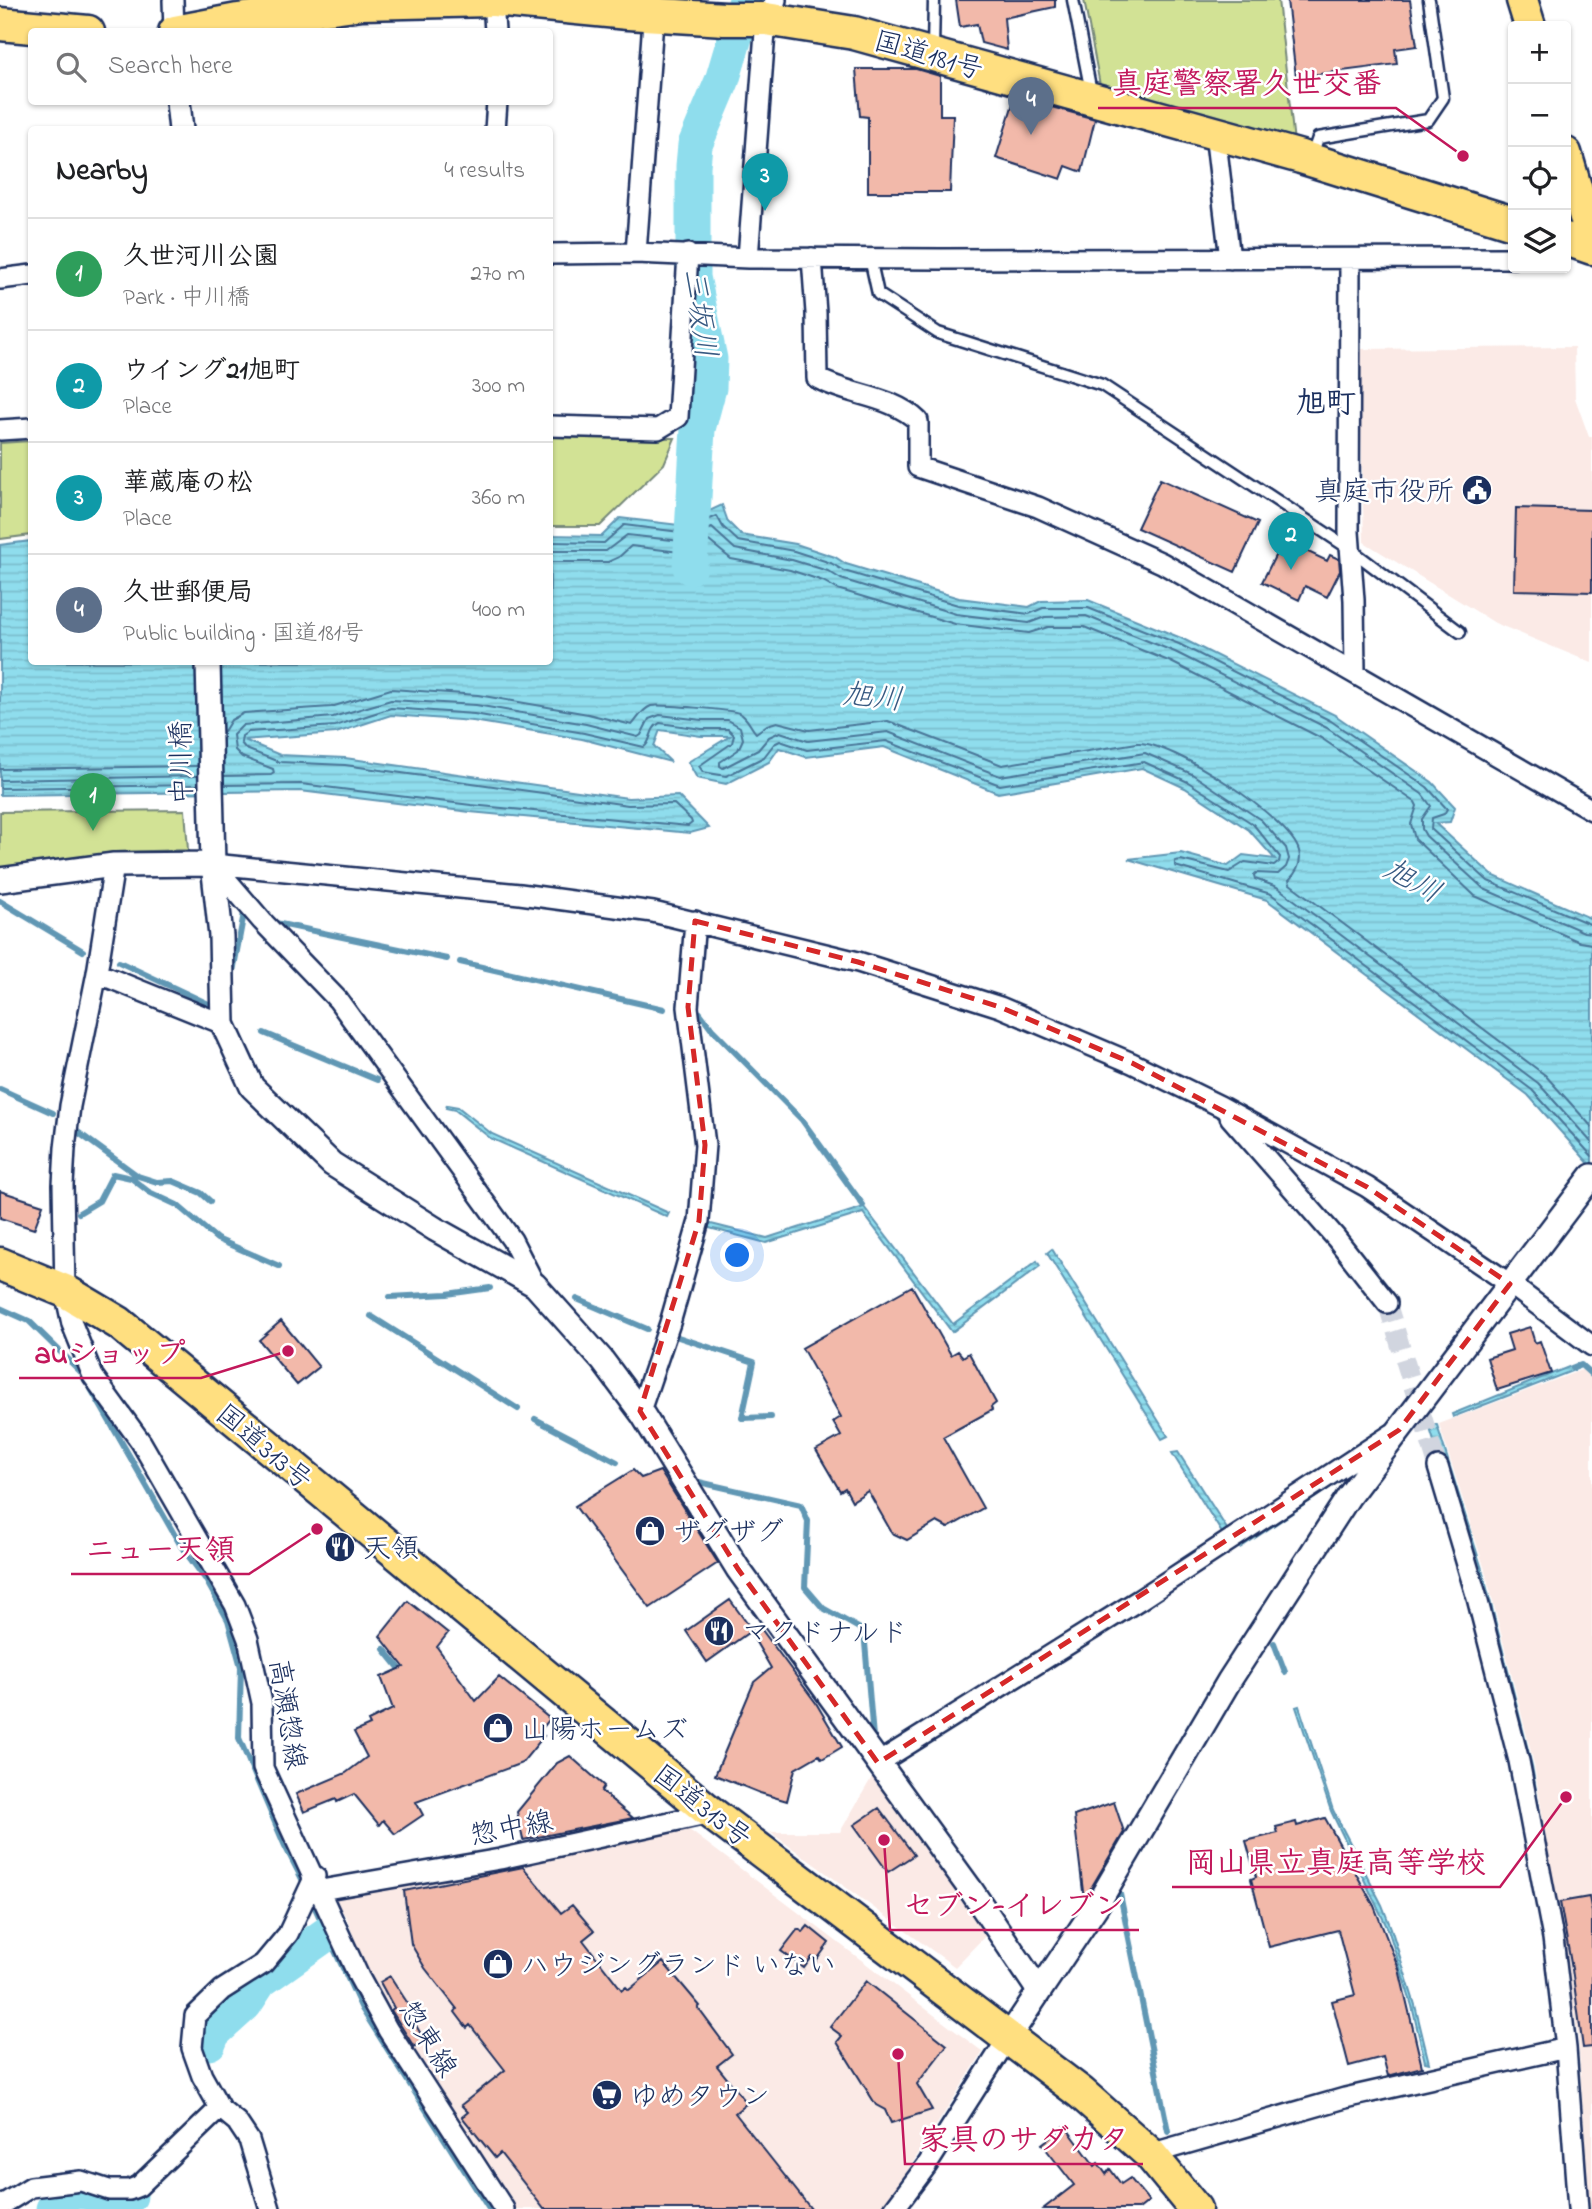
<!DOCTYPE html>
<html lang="en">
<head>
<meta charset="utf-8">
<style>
  body { margin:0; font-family:"Indie Flower","Klee One",sans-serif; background:#f2f2f2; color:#202124 }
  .controls { position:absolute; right:21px; top:21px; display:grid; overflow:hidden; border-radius:7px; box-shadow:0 2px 5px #0004 }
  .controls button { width:63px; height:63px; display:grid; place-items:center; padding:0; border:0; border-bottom:2px solid #e0e0e0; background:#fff; color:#202124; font:35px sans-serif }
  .you { position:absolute; left:738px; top:1256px; width:24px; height:24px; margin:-18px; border:5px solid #fff; border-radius:50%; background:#1a73e8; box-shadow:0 0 0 10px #1a73e833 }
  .badge { display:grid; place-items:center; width:46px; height:46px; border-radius:50%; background:#1b2f5e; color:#fff; font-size:23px; font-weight:700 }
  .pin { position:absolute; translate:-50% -58px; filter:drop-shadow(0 2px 4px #0008) }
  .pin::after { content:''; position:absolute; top:37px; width:24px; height:21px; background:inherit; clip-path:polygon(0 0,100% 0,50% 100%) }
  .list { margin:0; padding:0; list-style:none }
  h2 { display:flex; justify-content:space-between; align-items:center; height:91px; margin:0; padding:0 28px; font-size:30px }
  h2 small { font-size:23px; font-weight:400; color:#757577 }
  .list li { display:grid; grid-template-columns:46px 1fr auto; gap:21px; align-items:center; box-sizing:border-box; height:112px; padding:0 28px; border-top:2px solid #e0e0e0 }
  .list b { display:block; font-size:26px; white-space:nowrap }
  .list p { margin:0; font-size:23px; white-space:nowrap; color:#757577 }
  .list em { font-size:23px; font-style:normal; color:#757577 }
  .icon { flex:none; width:38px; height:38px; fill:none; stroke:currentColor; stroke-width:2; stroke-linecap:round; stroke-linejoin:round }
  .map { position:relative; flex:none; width:1592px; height:2209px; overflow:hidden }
  .search { position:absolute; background:#fff; box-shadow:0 2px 5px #0004; left:28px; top:28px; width:525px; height:77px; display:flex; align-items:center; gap:18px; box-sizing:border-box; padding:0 24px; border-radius:7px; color:#757577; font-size:26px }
  .panel { position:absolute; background:#fff; box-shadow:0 2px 5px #0004; left:28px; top:126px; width:525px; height:539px; border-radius:7px }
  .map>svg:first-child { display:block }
  .built { fill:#fbeae6 }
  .park { fill:#d2e295; stroke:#76887a; stroke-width:2 }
  .water { fill:url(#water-rules); stroke:#6197b4; stroke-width:2 }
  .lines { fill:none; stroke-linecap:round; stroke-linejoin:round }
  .shore { stroke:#497597; stroke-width:2 }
  .stream { stroke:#6197b4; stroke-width:6 }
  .river { stroke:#8fdded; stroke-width:35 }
  .building { fill:#f2b9aa; stroke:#1b2f5e; stroke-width:2 }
  .minor-tunnel { stroke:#d1d5df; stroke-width:19; stroke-dasharray:19 10; stroke-linecap:butt }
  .service-casing { stroke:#1b2f5e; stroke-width:15 }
  .minor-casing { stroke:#1b2f5e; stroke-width:24 }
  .tertiary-casing { stroke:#1b2f5e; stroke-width:28 }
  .primary-casing { stroke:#1b2f5e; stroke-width:35 }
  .trunk-casing { stroke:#1b2f5e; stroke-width:37 }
  .service { stroke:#fff; stroke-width:10 }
  .minor { stroke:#fff; stroke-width:19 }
  .tertiary { stroke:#fff; stroke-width:23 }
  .primary { stroke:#ffdf80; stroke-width:30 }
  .trunk { stroke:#ffdf80; stroke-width:32 }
  .marked { fill:none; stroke:#d62828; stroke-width:5; stroke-dasharray:14 9; stroke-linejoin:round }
  .labels { text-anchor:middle; stroke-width:5; stroke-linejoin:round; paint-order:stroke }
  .street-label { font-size:28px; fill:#1b2f5e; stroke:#fff }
  .poi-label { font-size:28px; fill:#1b2f5e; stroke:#fff; text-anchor:start }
  .water-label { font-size:30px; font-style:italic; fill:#385a82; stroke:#fff }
  .neighbourhood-label { font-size:30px; font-weight:bold; fill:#1b2f5e; stroke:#fff }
  .leader { fill:none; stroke:#c2185b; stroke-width:2.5 }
  .callout-dot { fill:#c2185b; stroke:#fff; stroke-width:2.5 }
  .callout-label { font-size:30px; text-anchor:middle; font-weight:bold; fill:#c2185b; stroke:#fff; stroke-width:5; stroke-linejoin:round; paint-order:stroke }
</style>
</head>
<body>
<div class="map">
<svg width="1592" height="2209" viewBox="0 0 1592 2209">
  <defs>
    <pattern id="water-rules" width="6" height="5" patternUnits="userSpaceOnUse" patternTransform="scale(1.75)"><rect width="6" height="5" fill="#8fdded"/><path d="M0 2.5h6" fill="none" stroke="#7bbece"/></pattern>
  </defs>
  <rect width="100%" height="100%" fill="#fff"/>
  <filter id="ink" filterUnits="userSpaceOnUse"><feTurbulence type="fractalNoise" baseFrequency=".0143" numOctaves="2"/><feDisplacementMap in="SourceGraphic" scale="14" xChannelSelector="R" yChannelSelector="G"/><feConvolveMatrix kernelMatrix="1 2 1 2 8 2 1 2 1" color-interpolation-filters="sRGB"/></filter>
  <g filter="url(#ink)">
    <path class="built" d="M1574,347L1575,398L1589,437H1592V663L1495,623L1364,542L1359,349Z
      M1592,1366V2209H1589L1578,2036L1534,1764L1485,1570L1439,1424Z
      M872,1777L987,1934L955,1967L770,1832H840Z
      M684,1826L983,2052L883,2209H513L376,1990L364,1967L347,1918L335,1901L337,1897Z"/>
    <path class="park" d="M1084,0H1278L1294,142L1100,85Z
      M550,437L675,438L664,464L600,526H550Z
      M31,441V535L0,539V443Z
      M185,810L188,850L115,852L0,868V812Z"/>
    <path class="water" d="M722,505L728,522L741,535L796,544L835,557L846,564L959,598L1029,607L1041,601L1088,600L1181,638L1335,715L1432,782L1455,807L1450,822L1435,823L1492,875L1592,919V1167L1528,1095L1267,900L1128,859L1181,853L1228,866L1243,855L1275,859L1249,830L1185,788L1142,768L998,793L884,747L806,757L779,748L769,762L726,784L697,778L688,762L730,736H701L660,730L654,746L671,762L582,739L473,721L391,715L336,733L244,740L280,755L345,758L628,798L678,796L709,828L690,833L470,812L300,791L0,795V545L31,541L32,662H550V535L602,536L620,518L679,525Z
      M447,1105L458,1107L492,1134L669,1213L667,1217L490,1138L455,1110L446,1108Z
      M864,1207L953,1324L1037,1261L1040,1266L952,1332L863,1213L766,1243L698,1225L699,1221L767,1238Z
      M1052,1249L1168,1436L1162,1439L1047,1253Z
      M1576,1364L1580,1365L1577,1369L1453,1417L1452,1414Z
      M1428,1422L1437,1425L1482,1569L1515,1698L1532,1766L1548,1861L1541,1862L1475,1573Z
      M1178,1452L1227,1529L1222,1533L1172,1453Z
      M1327,1485L1328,1489L1240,1548L1237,1544Z
      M1299,1706L1333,1810L1382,1905L1391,1928L1415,2005L1429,2063L1425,2062L1412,2006L1388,1929L1331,1811L1296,1707Z"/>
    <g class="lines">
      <path class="shore" d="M550,542L604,543L624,525L680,532L717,516L723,527L738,541L794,551L831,563L844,571L958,605L1029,614L1043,608H1088L1179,644L1331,721L1427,787L1447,809L1444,814L1432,818L1431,829L1488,881L1592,925
        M550,551H606L627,535L681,541L712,528L735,549L792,560L828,571L841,579L956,614L1029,623L1045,617L1086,616L1175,652L1327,728L1422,794L1431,806L1422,819V829L1426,836L1484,889L1584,932L1592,933
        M550,562H608L619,557L631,546L680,552L709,541L731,559L790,570L823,581L837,589L955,624L1029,633L1048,627H1084L1171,662L1321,738L1415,802L1417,806L1411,824L1415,839L1475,896L1580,942L1592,944
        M223,733L231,720L244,713L331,707L391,689L478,695L588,714L632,725C638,719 641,710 651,706C657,704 733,710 739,713C748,717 750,727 756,733L767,725L777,722L809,730L888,721L1002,765L1137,743C1170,740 1290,818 1299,851C1302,862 1297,872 1289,880L1290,884L1545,1075L1592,1127
        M0,769L197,766
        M224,776L271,775L274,773L273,769L242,757L235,750L233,735L243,725L333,717L391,700L476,705L586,724L638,737L641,735L649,719L660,715L702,720H728L740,727L743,739L738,750L720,762V766L723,768L758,750L769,737L780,732L808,741L888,732L1000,776L1145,753L1192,774L1261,820L1286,848L1289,859L1286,867L1278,874L1256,873L1254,875L1255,879L1277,887L1538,1083L1592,1143
        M0,780L198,776
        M224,785L301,784L471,805L688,826L692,823L691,820L674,804L628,805L345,765L279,762L246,749L241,743L242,736L248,732L335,726L391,708L474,714L584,733L644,747C652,742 649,728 660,723L702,729H728L734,735L732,743L699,766L703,772L726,776L764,757L774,744L780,741L807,750L886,741L1000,785L1144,762L1188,782L1253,824L1280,857L1279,862L1274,866L1245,862L1229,872L1181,860L1175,861V866L1271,894L1532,1090L1592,1156
        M0,788L198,785"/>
      <path class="stream" d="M0,901L83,951
        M271,922L447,959
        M119,962L217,1008
        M460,962L664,1009
        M233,972L244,913
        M700,1013L712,1029L802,1120L863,1205
        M264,1033L377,1080
        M0,1089L53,1113
        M75,1130L138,1176L157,1182L173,1181L201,1193L210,1201
        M79,1213L99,1201L113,1174L131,1178L149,1192L177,1205L217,1239L279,1266
        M390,1297L447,1294L490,1288
        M577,1299L647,1329
        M0,1308L29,1321L82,1373
        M371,1316L518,1409
        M669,1334L754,1362L742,1418L771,1417
        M1573,1368L1581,1365L1592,1375
        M91,1389L181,1546L206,1580L228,1620L241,1667L239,1738L285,1846L306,1887
        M535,1419L617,1462
        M699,1482L801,1505L808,1521L805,1587L823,1608L864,1631L873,1737L876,1743
        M1274,1643L1285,1672
        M384,1649L405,1675
        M1120,1894L1168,2131
        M310,1897L362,2009L489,2209"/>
      <path class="river" d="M690,567L698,429L709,388L710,359L693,277V166L695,145L722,81L746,0
        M209,2043L213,2033L245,2004L260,1981L328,1933
        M53,2209L69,2194L80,2191L115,2198L130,2196"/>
    </g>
    <path class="building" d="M956,0H1055V7L1004,18L1007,50L981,43L977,24L960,27Z
      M1287,0H1410L1417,46L1395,49L1397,64L1296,77Z
      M856,69H916L940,76V115H953L950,192H868V117L860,116Z
      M1015,97L1095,119L1082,172L1066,166L1061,179L996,158Z
      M1160,479L1258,523L1235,572L1137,528Z
      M1516,508L1592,510V592L1514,590Z
      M1283,540L1327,561L1330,555L1339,559L1340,571L1327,597L1305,586L1299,600L1262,582Z
      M0,1191L43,1205L34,1229L0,1218Z
      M912,1286L951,1355L958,1351L963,1357L969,1353L996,1403L991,1407L992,1410L943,1437L983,1508L948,1528L937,1522L907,1540L892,1533L868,1491L852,1501L845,1488L840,1491L816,1450L841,1436L833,1422L841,1417L802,1348Z
      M281,1321L319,1367L297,1385L259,1340Z
      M1530,1327L1535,1343L1540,1341L1551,1373L1497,1390L1487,1358L1512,1350L1507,1334Z
      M633,1470L641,1478L660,1471L718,1563L650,1608L575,1506Z
      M730,1600L752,1630L707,1662L686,1631Z
      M408,1601L448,1633L437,1647L476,1701L499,1677L550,1719L539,1732L544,1736L522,1763L416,1802L423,1815L395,1834L383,1820L379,1825L354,1794L337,1802L336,1799L304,1812L296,1794L346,1773L367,1757L354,1732L370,1725L368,1721L393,1709L381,1677L404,1667L380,1636Z
      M759,1626L816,1703L842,1747L822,1759L819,1755L795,1769L787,1801L760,1793L715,1775L754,1682L771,1668L750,1632Z
      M570,1756L604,1786L601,1791L633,1818L523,1840L517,1812L557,1763Z
      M1114,1802L1124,1832L1084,1900L1074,1816Z
      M879,1808L914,1855L888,1872L854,1825Z
      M1325,1818L1374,1906L1399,1969L1422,2067L1388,2076L1383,2057L1349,2066L1332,2001L1355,1995L1338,1930L1269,1947L1251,1879L1256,1877L1246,1841L1278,1833L1276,1827L1296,1822L1297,1826Z
      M523,1867L561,1913L572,1905L594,1931L583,1940L622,1990L626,1987L629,1990L663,1962L700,2006L698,2008L732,2054L717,2066L747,2103L735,2113L811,2209H544L500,2153L495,2158L462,2117L468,2112L461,2105L505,2070L470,2025L467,2028L455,2012L457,2009L425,1968L411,1944L404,1891Z
      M1589,1897L1592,1912V2047L1583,2048L1572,1969L1560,1902Z
      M808,1926L829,1943L816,1961L812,1957L804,1968L781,1951L798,1929L803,1932Z
      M390,1976L414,2013L410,2015L425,2041L414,2047L391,2010L394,2008L380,1982Z
      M866,1981L947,2045L917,2084L932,2110L891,2123L885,2110L876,2105L837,2042L842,2036L830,2027Z
      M1065,2126L1095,2166L1098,2163L1106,2174L1110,2169L1121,2184L1130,2178L1149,2201L1139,2209H1043L1074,2185L1042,2144Z"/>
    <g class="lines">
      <path class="minor-tunnel" d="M1387,1303L1438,1467"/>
      <g class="service-casing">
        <path id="service" d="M1073,0L1091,92
          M933,50L934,0
          M1312,155L1318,138L1428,120L1443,98L1429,0
          M870,258L878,294L938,333L1102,385L1350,549L1460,632"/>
      </g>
      <g class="minor-casing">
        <path id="minor" d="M173,0L174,32
          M493,0L495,32
          M495,130L497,102
          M1215,133L1230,259
          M636,253L654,7
          M550,254L636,253L748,258L942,259L1513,258
          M748,258L766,19L776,0
          M812,258L816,313L817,378C849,396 891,395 918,421V467L1038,507L1162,563L1592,810
          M1350,259L1349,532L1354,600L1355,672
          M0,279L32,275
          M550,426L658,429L678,417L688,254
          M0,430L32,428
          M213,864L520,894L653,912L858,962L1000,1007L1132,1063L1220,1106L1367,1187L1510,1284L1592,1346
          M213,864L262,921L338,1000L512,1240L535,1285
          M114,865L97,973L70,1106L65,1148L63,1185L65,1291L72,1324L93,1376L141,1442L235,1605L248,1639L262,1703L263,1768L359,1977L388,2030L504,2209
          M97,973L223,1024
          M1230,1117L1336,1238L1387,1303
          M640,1411L670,1323L699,1221L705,1145L688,1007L695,921
          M1438,1467L1477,1598L1519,1761L1553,1938L1566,2048L1578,2209
          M878,1763L1139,1600L1392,1434
          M321,1890L500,1859L711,1813
          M1150,2154L1345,2098L1566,2048
          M0,2206L31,2187L81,2181L109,2190H129L139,2186L220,2108
          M270,2209L249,2140L237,2122L220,2108L202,2076L192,2048L195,2016L222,1990L263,1964L288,1934L315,1876
          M894,2209L927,2165L1008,2038"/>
      </g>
      <g class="tertiary-casing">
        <path id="tertiary" d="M178,102L181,130
          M208,662L213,864L221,936L223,1024L252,1087L332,1164L435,1229L535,1285L602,1360L643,1415L738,1569L971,1890L1039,1991
          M0,880L114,865L213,864
          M1008,2038L1097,1905L1229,1681L1349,1496L1592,1176"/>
      </g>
      <g class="primary-casing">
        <path id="primary" d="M1522,0L1530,26
          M1566,153L1592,241"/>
      </g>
      <g class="trunk-casing">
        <path id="trunk" d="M494,0L628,13L725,19H766L854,33L1301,157L1513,223
          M0,24L88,32
          M175,32L238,20L362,3L491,0
          M1566,239L1592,248
          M0,1264L65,1291L119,1323L711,1813L1081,2093L1150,2154L1195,2209"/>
      </g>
      <use href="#service" class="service"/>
      <use href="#minor" class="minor"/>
      <use href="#tertiary" class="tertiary"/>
      <use href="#primary" class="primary"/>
      <use href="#trunk" class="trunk"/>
    </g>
  </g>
  <path class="marked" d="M695,921L858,962L1000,1007L1132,1063L1367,1187L1510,1284L1399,1430L878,1763L738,1569L640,1411L699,1221L705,1145L688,1007Z"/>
  <defs>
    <g id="civic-disc" transform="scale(1.575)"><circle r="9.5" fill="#1b2f5e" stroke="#fff"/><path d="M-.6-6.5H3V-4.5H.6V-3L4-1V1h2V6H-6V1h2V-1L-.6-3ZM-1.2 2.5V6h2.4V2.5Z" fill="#fff"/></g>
    <g id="shop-disc" transform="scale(1.575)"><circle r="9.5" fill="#1b2f5e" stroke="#fff"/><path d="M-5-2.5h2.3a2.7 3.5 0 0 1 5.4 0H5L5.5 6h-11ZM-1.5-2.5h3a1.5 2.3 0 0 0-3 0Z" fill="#fff"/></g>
    <g id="restaurant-disc" transform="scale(1.575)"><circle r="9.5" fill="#1b2f5e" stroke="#fff"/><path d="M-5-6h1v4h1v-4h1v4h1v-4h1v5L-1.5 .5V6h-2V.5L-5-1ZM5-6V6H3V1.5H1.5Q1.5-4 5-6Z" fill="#fff"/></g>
    <g id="supermarket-disc" transform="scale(1.575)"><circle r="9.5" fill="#1b2f5e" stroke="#fff"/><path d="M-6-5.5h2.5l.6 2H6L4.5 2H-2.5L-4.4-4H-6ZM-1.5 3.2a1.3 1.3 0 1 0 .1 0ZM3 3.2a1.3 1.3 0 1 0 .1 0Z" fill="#fff"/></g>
  </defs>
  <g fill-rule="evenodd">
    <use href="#civic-disc" x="1477" y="490"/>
    <use href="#shop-disc" x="650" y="1531"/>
    <use href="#restaurant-disc" x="340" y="1547"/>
    <use href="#restaurant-disc" x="719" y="1631"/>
    <use href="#shop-disc" x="498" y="1728"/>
    <use href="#shop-disc" x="498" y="1964"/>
    <use href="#supermarket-disc" x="607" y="2095"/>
  </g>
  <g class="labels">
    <g class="street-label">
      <text transform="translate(929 54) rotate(16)" y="10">国道181号</text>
      <text transform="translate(180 763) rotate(-91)" y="10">中川橋</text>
      <text transform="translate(265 1446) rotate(40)" y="10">国道313号</text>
      <text transform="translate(289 1714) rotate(81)" y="10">高瀬惣線</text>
      <text transform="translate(703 1805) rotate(38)" y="10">国道313号</text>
      <text transform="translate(511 1827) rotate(-11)" y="10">惣中線</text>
      <text transform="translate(429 2038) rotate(58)" y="10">惣東線</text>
    </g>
    <g class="poi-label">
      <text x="1454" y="500" text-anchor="end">真庭市役所</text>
      <text x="673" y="1541">ザグザグ</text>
      <text x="363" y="1557">天領</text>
      <text x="742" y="1641">マクドナルド</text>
      <text x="521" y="1738">山陽ホームズ</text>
      <text x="521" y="1974">ハウジングランド いない</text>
      <text x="630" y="2105">ゆめタウン</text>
    </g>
    <g class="water-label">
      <text transform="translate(701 313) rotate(82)" y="10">三坂川</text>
      <text transform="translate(873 696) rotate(6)" y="10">旭川</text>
      <text transform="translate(1413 880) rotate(29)" y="10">旭川</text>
    </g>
    <g class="neighbourhood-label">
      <text x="1326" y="412">旭町</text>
    </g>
  </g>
  <path class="leader" d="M1463 156L1396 108H1098M288 1351L201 1378H19M317 1529L249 1574H71M1566 1797L1500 1887H1172M884 1840L890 1930H1139M898 2054L905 2164H1143"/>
  <g class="callout-dot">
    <circle cx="1463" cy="156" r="7"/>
    <circle cx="288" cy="1351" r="7"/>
    <circle cx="317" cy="1529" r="7"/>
    <circle cx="1566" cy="1797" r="7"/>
    <circle cx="884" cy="1840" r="7"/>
    <circle cx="898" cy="2054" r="7"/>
  </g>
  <g class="callout-label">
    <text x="1247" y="93">真庭警察署久世交番</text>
    <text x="110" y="1363">auショップ</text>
    <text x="160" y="1559">ニュー天領</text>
    <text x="1336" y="1872">岡山県立真庭高等学校</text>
    <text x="1014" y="1915">セブン-イレブン</text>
    <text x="1024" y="2149">家具のサダカタ</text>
  </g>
</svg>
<div class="controls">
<button>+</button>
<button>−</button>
<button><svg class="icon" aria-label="locate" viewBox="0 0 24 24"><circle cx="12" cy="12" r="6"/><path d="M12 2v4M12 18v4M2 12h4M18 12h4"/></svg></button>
<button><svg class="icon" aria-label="layers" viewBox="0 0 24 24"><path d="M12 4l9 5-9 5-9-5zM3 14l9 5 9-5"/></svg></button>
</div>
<div class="you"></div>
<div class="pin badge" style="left:93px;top:831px;background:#2e9e5b">1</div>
<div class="pin badge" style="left:1291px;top:570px;background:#0f9aa8">2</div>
<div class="pin badge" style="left:765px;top:211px;background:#0f9aa8">3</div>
<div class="pin badge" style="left:1031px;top:135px;background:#5c6f8a">4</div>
<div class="search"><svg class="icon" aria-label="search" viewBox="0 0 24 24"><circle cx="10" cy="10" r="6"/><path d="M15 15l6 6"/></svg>Search here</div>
<section class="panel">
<h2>Nearby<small>4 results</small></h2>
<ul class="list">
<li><span class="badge" style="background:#2e9e5b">1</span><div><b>久世河川公園</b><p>Park · 中川橋</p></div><em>270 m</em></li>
<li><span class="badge" style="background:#0f9aa8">2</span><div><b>ウイング21旭町</b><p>Place</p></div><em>300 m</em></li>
<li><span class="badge" style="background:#0f9aa8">3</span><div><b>華蔵庵の松</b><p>Place</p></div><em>360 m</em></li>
<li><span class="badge" style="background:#5c6f8a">4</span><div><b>久世郵便局</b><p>Public building · 国道181号</p></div><em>400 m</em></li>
</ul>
</section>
</div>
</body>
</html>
